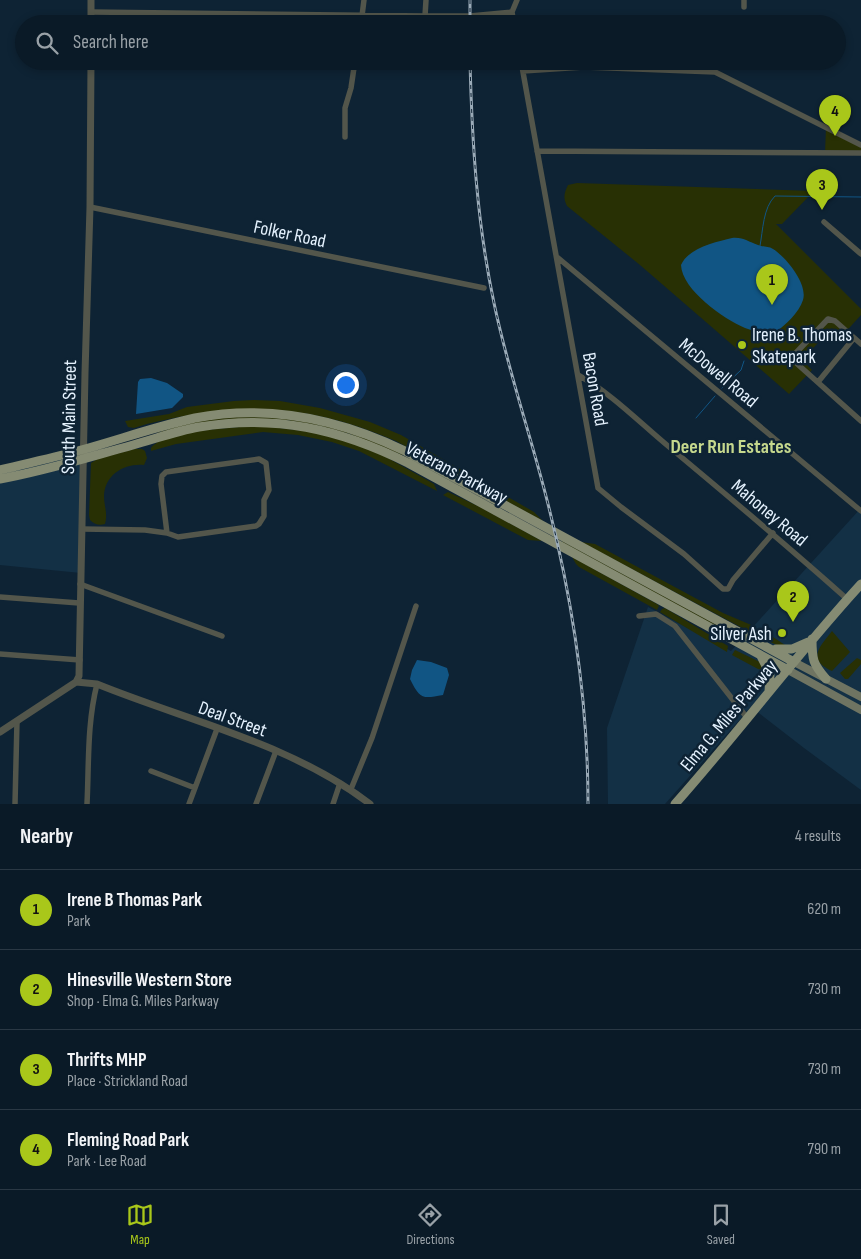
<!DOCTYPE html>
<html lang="en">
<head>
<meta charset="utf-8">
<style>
  body { margin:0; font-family:"Sofia Sans Condensed",sans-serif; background:#13232f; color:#f1f3f6 }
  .you { position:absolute; left:345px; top:384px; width:18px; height:18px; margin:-12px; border:4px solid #fff; border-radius:50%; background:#1a73e8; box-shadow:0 0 0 8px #1a73e833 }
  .badge { display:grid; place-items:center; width:32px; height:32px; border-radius:50%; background:#a9c71a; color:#111; font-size:16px; font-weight:700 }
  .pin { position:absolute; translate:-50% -41px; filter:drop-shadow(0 1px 2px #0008) }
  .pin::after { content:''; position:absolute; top:26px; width:18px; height:15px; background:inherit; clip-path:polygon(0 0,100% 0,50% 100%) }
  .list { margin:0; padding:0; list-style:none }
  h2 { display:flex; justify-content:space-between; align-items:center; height:65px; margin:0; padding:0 20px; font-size:21px }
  h2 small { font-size:16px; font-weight:400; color:#99a1a7 }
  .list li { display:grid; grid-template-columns:32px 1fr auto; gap:15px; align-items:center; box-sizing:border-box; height:80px; padding:0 20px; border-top:1px solid #2a3844 }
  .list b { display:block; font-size:19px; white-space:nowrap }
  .list p { margin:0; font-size:16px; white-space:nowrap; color:#99a1a7 }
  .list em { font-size:16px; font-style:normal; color:#99a1a7 }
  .icon { flex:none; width:28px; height:28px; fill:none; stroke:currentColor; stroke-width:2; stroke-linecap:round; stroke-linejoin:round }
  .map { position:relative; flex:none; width:861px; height:804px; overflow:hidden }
  .search { position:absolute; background:#0a1a27; box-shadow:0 2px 8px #0003; left:15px; right:15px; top:15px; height:55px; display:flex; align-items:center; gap:12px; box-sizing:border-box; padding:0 18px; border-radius:28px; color:#99a1a7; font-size:19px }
  .sheet { height:385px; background:#0a1a27 }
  nav { display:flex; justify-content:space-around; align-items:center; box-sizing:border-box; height:70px; border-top:1px solid #2a3844; background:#0a1a27; font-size:14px; color:#99a1a7 }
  nav a { display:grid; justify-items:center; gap:2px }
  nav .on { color:#a9c71a }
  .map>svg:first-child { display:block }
  .built { fill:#133045 }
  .green { fill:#283004 }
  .water { fill:#115584 }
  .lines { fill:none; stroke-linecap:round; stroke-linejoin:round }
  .stream { stroke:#115584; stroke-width:1 }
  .minor { stroke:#53564b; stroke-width:5.5 }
  .tertiary { stroke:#53564b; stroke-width:7 }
  .secondary { stroke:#6f7462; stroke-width:8 }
  .primary { stroke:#858b73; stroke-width:9 }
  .rail-casing { stroke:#9babb8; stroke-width:3 }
  .rail { stroke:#0e2334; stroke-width:1; stroke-dasharray:4; stroke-linecap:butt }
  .poi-dot { fill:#a9c71a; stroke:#0e2334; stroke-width:2 }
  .labels { text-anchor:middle; stroke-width:5; stroke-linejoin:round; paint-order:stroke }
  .street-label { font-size:19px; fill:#e5f2fe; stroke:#0e2334 }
  .poi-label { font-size:19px; fill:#e5f2fe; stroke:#0e2334; text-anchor:start }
  .neighbourhood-label { font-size:20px; font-weight:bold; fill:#c5d88d; stroke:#0e2334 }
</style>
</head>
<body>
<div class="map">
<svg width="861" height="804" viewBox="0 0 861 804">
  <rect width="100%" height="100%" fill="#0e2334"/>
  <path class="built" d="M83,447L81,573L0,565V468Z
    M861,508V790L804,748L751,707L665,804H608L607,728L648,607L731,651Z"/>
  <path class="green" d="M826,127L861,145V153H825Z
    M577,183L814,191L782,224H776L861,309V315L842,336L832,328L802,360L812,370L789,394L640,265L567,206C563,198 564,193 568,185Z
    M254,400L280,401L320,408L370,422L401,435L534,512L543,521L396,441C327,411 264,402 190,415C172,418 152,422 134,428L128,427L125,421L169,414L187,407L234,401Z
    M230,417H287L351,431L403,454L402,455L350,434L320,426L286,420L157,435V433L190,422Z
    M263,426L321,433L377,452L434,484L437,491L359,451L332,442L298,435L263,432L176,444L151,451V448C164,430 240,427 263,426Z
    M135,449H142L145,451L147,458L144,465C125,463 105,474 104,496C104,506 108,513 105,524C99,526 94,524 90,520L89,515L91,463L99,458Z
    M448,492L480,507L542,541L528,540L443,495Z
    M562,541L725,629L691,615L562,543Z
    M581,542L595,544L723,613L756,627L752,632H750Z
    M572,557L657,604L659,606L657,610L579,567L576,564Z
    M665,608L728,646L727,652L660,612L662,609Z
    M761,629L785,645L783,648L760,637L759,632Z
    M832,631L850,652L832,671C806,659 820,647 832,631Z
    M735,650L762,663L763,670L758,669L732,655Z
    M857,658L861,660V664L848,679H845L840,673Z"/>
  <path class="water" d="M732,238C744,237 748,242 758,245C763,247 768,246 773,249C786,257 808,284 803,300C799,313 785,325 775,333L776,336L772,337L771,334C763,333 753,331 745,328C724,319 682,290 681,265C688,248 716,242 732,238Z
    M151,378L167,383L183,394V397L172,408L136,414L138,382L140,379Z
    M417,660L431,662L447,668L449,675L443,695C422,699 420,699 410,679L412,670Z"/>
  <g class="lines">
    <path class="stream" d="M760,246C763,230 763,208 775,196L861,197
      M722,388L741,370L744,361
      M696,418L715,396"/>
    <path class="minor" d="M744,0V7
      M91,12L425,16H470L512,12
      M512,12L517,0
      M512,12L514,24
      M425,16L426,0
      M361,24L364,0
      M521,61L598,488L621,507L684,554L723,589H728L733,580L773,533
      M523,71L584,67L715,72L861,145
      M345,137V108L351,88L355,61
      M537,151L861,153
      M90,207L484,288
      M824,222L861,254
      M557,257L861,511
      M861,344L835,321L828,319L792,357L794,361L861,421
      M578,375C611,393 639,422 668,446C728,496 788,546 847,599
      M818,382L854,338
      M82,529L145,530L167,533L178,537L256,526L259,524L264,516V500L269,490L266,463L259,459L166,472L162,476L161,484L167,533
      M80,584L222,636
      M0,597L79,603
      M639,616L656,614L675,626L748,719
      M0,654L80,660
      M151,771L195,788
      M351,789L372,738L416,606
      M15,804L17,721
      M87,804C89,763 87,724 97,684
      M189,804L217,729
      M256,804L276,751
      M333,804L340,783"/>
    <path class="tertiary" d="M91,0V24
      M76,682L97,684C188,721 292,744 370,804
      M0,732L76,682L79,676L85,373L90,207L91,61"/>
    <path class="secondary" d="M794,662L861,697
      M788,670L861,710"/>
    <path class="primary" d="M0,470C28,463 57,457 85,449C121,439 158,426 195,418C268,404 339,419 405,451L794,662
      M0,479C45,471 89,457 133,445C155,439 176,431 199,427C274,414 340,429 408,463L788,670
      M812,639C812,660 813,664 826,679
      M776,649H792L808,642
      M761,656L770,674L769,692
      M675,804C739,732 796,655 861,584"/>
    <g class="rail-casing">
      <path id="rail" d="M470,0V24
        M470,61C472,142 477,223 494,303C508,371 531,436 548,504C573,602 588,702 588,804"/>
    </g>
    <use href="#rail" class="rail"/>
  </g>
  <g class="poi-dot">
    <circle cx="742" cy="345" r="5"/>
    <circle cx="782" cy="633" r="5"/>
  </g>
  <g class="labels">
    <g class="street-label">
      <text transform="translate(290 233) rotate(12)" y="7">Folker Road</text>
      <text transform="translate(719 372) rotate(40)" y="7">McDowell Road</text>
      <text transform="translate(596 389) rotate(80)" y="7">Bacon Road</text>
      <text transform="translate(68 417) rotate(-89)" y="7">South Main Street</text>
      <text transform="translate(457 472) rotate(28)" y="7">Veterans Parkway</text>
      <text transform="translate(770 512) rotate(40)" y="7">Mahoney Road</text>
      <text transform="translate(728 715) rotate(-50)" y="7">Elma G. Miles Parkway</text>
      <text transform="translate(233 718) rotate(20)" y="7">Deal Street</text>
    </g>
    <g class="poi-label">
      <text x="752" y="341">Irene B. Thomas<tspan x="752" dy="22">Skatepark</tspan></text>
      <text x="772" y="640" text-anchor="end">Silver Ash</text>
    </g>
    <g class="neighbourhood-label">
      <text x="731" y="453">Deer Run Estates</text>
    </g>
  </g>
</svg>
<div class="you"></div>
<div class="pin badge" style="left:772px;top:305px">1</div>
<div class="pin badge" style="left:793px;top:622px">2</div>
<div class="pin badge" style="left:822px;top:210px">3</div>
<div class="pin badge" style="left:835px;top:136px">4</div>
<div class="search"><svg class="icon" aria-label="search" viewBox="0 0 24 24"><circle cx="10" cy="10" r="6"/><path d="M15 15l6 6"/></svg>Search here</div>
</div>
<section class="sheet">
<h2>Nearby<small>4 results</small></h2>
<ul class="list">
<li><span class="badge">1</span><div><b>Irene B Thomas Park</b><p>Park</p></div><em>620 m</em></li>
<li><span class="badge">2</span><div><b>Hinesville Western Store</b><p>Shop · Elma G. Miles Parkway</p></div><em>730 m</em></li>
<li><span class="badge">3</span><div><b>Thrifts MHP</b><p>Place · Strickland Road</p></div><em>730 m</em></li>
<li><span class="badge">4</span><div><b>Fleming Road Park</b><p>Park · Lee Road</p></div><em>790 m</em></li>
</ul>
</section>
<nav>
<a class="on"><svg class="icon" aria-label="map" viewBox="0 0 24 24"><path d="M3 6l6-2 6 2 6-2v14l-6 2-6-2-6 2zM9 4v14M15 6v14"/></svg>Map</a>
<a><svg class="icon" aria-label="directions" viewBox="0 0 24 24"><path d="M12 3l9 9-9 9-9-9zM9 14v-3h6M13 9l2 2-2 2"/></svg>Directions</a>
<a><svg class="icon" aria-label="saved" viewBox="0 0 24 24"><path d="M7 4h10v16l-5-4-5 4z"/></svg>Saved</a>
</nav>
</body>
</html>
